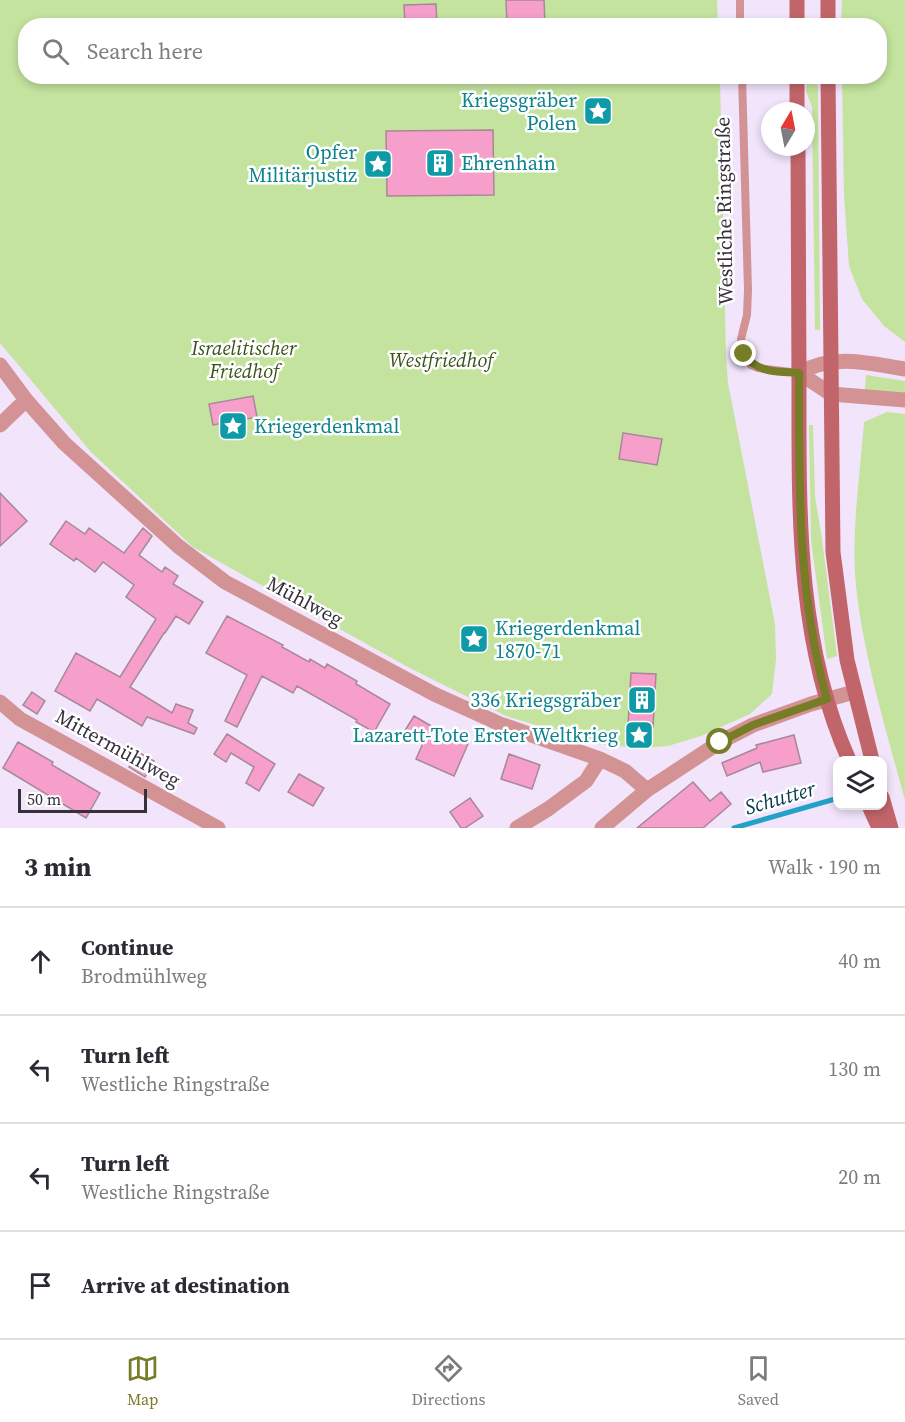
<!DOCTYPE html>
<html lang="en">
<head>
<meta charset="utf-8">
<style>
  body { margin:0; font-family:"Source Serif 4",serif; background:#f7f7f7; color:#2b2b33 }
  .controls { position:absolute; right:18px; bottom:18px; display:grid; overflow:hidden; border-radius:12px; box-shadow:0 3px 9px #0003 }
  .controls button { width:54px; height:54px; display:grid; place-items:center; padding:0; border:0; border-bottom:2px solid #e1e1e2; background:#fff; color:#2b2b33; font:30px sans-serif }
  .compass { position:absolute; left:761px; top:102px; width:54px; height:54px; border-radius:50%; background:#fff; box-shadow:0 3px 9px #0003; rotate:10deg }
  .scale { position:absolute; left:18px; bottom:15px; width:129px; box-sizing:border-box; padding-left:6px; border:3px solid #36303b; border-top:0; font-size:16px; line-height:21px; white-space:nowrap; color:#36303b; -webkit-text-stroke:4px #fff; paint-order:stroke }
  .stop { position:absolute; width:18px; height:18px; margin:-14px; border:4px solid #777c26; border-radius:50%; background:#fff }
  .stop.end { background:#777c26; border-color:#fff; box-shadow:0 2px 6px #0008 }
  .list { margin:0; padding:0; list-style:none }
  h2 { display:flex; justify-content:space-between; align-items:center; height:78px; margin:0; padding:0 24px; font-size:26px }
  h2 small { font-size:20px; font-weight:400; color:#7c7c81 }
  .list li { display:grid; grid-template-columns:39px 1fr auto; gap:18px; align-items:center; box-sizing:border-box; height:108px; padding:0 24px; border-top:2px solid #e1e1e2 }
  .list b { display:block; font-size:22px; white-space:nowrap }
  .list p { margin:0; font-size:20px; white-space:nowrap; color:#7c7c81 }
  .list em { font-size:20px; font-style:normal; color:#7c7c81 }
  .icon { flex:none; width:33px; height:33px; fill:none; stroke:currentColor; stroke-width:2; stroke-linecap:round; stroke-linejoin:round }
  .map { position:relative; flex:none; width:905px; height:828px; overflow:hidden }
  .search { position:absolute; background:#fff; box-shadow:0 3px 9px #0003; left:18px; right:18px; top:18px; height:66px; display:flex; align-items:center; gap:15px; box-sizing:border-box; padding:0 21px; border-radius:24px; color:#7c7c81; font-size:22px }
  .sheet { height:510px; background:#fff }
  nav { display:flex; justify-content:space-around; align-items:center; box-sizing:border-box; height:84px; border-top:2px solid #e1e1e2; background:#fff; font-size:16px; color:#7c7c81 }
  nav a { display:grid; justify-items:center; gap:3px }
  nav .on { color:#777c26 }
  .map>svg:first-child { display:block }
  .green { fill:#c3e39e }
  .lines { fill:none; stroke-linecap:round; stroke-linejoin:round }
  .stream { stroke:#24a2c6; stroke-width:5 }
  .building { fill:#f69fca; stroke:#a68896; stroke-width:1.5 }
  .service { stroke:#d39293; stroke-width:8 }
  .minor { stroke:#d39293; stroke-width:15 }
  .tertiary { stroke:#d39293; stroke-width:15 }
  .secondary { stroke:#c2656a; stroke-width:15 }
  .route { stroke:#777c26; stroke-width:8 }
  .labels { text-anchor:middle; stroke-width:5; stroke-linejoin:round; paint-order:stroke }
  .culture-label { font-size:20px; fill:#0d838f; stroke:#fff; text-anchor:end }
  .street-label { font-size:20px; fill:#36303b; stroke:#fff }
  .park-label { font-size:20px; font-style:italic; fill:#3a5118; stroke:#fff }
  .water-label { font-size:21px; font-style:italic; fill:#023948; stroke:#fff }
</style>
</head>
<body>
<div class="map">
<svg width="905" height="828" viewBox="0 0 905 828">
  <rect width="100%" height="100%" fill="#f1e4fb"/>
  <path class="green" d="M0,0H717L718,26H26V76L720,77L726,356L728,383L775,624L776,659L772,694L750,714L701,736L668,746L641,748L596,744L506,716L406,666L193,547L91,452L0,343Z
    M842,0H905V342L884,326L862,299L849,266L844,194L842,77L880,76V26L841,25Z
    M807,76L815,77L818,86L820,330H815L812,107L806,91Z
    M866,375L905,381V395L865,390Z
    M887,412L905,414V800C886,730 864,659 856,586C851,532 860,476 864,422Z
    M809,425H813L815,496L822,539L837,656L827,659L811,540Z"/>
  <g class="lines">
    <path class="stream" d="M734,828L835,799"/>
  </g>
  <path class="building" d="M506,0H544L545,26H507Z
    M436,4L437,26H405L404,5Z
    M493,130L494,195L387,196L386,131Z
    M253,396L257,417L213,425L209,404Z
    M623,433L662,439L657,465L619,459Z
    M0,493L27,521L0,546Z
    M66,521L85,534L89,528L124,553L143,528L152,536L139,555L162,572L165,567L178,576L173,584L203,602L189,624L176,616L165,633H164L130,687L172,713L176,704L193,710L188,723L197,728L194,734L147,717L142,726L97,699L90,711L55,691L76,653L120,677L156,619L126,597L134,585L103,562L95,572L76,558L74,561L50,544Z
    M227,616L283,645L282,647L309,662L310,659L325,668L327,664L357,681L356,684L390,704L374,732L356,722L357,720L297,686L293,693L262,676L237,727L225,721L247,675L206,653Z
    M631,673L656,674L653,727L628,725Z
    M32,692L45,701L37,714L23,705Z
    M414,716L445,734L468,744L454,776L416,759L423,743L404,732Z
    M227,734L275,764L259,791L246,783L254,767L231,753L226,762L214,754Z
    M794,735L801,763L763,772L760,762L727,776L722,763L757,748L756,745Z
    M18,742L53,762L52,765L100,793L86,818L3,768Z
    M138,752L154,761L145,777L129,767Z
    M509,754L540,765L532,789L501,779Z
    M299,774L324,788L313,806L288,792Z
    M693,782L710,801L721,792L731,804L703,828H637Z
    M470,798L483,816L465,828H461L450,812Z"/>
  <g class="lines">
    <path class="service" d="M740,0V26
      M742,76L748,290L747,315L741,339L744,354L751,365L758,368L799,373"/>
    <path class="minor" d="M0,365L26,400L64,443L178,546L225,582L434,694L500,724L600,759L625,771L647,790
      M0,425L26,400
      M0,702L20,719L218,828
      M517,828L548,809L586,781L600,759
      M602,828L647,790L720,742L753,725L811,704L854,692"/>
    <path class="tertiary" d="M905,369C868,363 834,353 799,373L831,394L905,400"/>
    <path class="secondary" d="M797,0V26
      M828,0V26
      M797,76V111
      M828,76L833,552L847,660L872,760
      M798,147C798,226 799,305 799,384C799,511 796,642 849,760
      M882,797L891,828
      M869,806L879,828"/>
  </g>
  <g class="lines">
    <path class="route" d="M720,742L753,725L827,699C797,593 799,483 799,373C777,371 758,374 744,354"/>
  </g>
  <defs>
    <g id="sight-square" transform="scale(1.5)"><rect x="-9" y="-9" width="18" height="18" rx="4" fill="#0f9aa8" stroke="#fff"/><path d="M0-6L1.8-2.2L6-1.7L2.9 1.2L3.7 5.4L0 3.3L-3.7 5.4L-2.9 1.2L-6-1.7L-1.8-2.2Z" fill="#fff"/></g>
    <g id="building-square" transform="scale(1.5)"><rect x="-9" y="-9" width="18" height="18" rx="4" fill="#0f9aa8" stroke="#fff"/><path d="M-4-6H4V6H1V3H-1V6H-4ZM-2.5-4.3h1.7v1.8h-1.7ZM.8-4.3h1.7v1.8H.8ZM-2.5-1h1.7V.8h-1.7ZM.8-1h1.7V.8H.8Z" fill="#fff"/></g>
  </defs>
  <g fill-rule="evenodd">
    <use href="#sight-square" x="598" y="111"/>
    <use href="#building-square" x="440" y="163"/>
    <use href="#sight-square" x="378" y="164"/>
    <use href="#sight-square" x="233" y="426"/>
    <use href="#sight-square" x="474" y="639"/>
    <use href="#building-square" x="642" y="700"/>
    <use href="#sight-square" x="639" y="735"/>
  </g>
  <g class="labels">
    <g class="culture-label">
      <text x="577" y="107">Kriegsgräber<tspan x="577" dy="23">Polen</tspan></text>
      <text x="357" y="159">Opfer<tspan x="357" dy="23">Militärjustiz</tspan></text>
      <text x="461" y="170" text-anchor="start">Ehrenhain</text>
      <text x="254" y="433" text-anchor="start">Kriegerdenkmal</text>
      <text x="495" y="635" text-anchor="start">Kriegerdenkmal<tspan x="495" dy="23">1870-71</tspan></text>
      <text x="621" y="707">336 Kriegsgräber</text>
      <text x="618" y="742">Lazarett-Tote Erster Weltkrieg</text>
    </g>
    <g class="street-label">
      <text transform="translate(724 211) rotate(-91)" y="7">Westliche Ringstraße</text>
      <text transform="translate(305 601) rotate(28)" y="7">Mühlweg</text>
      <text transform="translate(118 748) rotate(29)" y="7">Mittermühlweg</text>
    </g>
    <g class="park-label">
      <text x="244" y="355">Israelitischer<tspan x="244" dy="23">Friedhof</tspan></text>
      <text x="441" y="367">Westfriedhof</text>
    </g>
    <g class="water-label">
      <text transform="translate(780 798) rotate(-16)" y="7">Schutter</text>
    </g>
  </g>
</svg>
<div class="controls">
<button><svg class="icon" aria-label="layers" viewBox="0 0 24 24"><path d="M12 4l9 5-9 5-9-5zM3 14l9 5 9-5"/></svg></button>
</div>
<svg class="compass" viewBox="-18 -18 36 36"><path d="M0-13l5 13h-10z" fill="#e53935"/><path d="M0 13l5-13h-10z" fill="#7c7c81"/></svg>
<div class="scale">50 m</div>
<div class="stop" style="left:720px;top:742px"></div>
<div class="stop end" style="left:744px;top:354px"></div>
<div class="search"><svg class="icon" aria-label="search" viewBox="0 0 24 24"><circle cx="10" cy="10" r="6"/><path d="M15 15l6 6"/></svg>Search here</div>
</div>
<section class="sheet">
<h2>3 min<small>Walk · 190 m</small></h2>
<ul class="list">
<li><svg class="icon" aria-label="ahead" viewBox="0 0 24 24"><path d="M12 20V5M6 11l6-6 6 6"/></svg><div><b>Continue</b><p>Brodmühlweg</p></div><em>40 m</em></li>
<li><svg class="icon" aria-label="left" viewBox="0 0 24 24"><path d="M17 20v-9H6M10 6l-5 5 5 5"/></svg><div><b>Turn left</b><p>Westliche Ringstraße</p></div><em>130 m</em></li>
<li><svg class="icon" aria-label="left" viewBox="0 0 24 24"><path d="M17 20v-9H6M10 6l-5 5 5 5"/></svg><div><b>Turn left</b><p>Westliche Ringstraße</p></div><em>20 m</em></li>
<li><svg class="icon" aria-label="arrive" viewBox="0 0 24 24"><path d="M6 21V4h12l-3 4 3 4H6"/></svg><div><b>Arrive at destination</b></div></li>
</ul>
</section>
<nav>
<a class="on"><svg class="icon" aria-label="map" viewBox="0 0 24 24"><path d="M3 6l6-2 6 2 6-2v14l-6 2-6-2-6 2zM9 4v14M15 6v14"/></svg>Map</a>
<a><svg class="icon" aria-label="directions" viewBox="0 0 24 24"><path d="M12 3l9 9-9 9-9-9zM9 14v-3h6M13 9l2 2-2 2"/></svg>Directions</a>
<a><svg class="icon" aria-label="saved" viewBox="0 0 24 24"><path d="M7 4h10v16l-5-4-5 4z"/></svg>Saved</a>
</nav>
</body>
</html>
